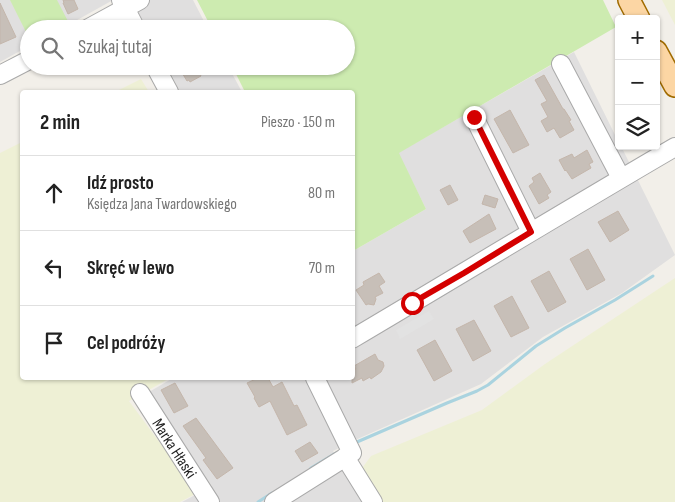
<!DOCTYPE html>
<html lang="pl">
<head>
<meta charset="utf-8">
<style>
  body { margin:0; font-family:"Sofia Sans Condensed",sans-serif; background:#f6f6f6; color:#222 }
  .controls { position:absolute; right:15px; top:15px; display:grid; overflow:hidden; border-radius:5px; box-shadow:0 1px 4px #0004 }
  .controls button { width:45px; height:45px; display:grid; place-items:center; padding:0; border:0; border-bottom:1px solid #e0e0e0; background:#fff; color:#222; font:25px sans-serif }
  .stop { position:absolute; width:15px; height:15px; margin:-11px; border:4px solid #d40000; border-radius:50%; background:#fff }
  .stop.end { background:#d40000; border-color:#fff; box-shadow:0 1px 5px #0008 }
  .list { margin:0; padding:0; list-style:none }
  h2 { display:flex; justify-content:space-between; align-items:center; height:65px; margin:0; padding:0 20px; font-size:21px }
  h2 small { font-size:16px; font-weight:400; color:#767676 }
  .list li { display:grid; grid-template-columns:32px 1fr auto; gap:15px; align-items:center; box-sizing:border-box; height:75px; padding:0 20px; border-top:1px solid #e0e0e0 }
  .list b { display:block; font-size:19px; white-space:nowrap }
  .list p { margin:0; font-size:16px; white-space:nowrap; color:#767676 }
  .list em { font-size:16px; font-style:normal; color:#767676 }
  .icon { flex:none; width:28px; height:28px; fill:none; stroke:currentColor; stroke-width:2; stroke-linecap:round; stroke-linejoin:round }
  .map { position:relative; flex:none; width:675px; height:502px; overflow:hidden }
  .search { position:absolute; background:#fff; box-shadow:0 1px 4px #0004; left:20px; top:20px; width:335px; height:55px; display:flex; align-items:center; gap:12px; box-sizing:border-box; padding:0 18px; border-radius:28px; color:#767676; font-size:19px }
  .panel { position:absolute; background:#fff; box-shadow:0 1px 4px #0004; left:20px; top:90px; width:335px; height:290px; border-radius:5px }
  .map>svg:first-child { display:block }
  .residential { fill:#e0dfdf }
  .farmland { fill:#eef0d5 }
  .grass { fill:#cdebb0 }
  .parking { fill:#e2e2e2 }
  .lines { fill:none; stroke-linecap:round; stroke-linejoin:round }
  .stream { stroke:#aad3df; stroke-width:3 }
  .building { fill:#c7bfb8; stroke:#c4b6ab }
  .minor-casing { stroke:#a9a9a9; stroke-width:20 }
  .major-casing { stroke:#a06b00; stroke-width:24 }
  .minor { stroke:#fff; stroke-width:18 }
  .major { stroke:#fcd6a4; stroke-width:21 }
  .route { stroke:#d40000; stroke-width:6 }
  .labels { text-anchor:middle; stroke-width:4; stroke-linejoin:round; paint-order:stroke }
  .street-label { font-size:16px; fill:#222; stroke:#fff }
</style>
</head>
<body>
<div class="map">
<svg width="675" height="502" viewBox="0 0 675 502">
  <rect width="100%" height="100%" fill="#f2efe9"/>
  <path class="residential" d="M0,0H113L61,29H29V46L0,62Z
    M131,0H193L208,29H148Z
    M574,52L619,143V146H621L675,255L622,293L543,337L481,384L353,441L333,451L365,502H182L212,486L170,426L149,392L173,378H352L353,251L426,209L398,153Z
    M167,66H228L242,92H180Z"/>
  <path class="farmland" d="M662,0H675V25Z
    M141,79L149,92H115Z
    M22,142V378H170L129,401L197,493L180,502H0V153Z
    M675,278V502H380L360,471L371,456L482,410L545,364Z"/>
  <path class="grass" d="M10,0H57L72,29H29V38Z
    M197,0H603L616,27L399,153L426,209L353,251L352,92H245L232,66H346V29H212Z"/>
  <path class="parking" d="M429,311L434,319L400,339L396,330Z"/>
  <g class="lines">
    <path class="stream" d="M357,442L447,403L477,391L488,385L536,346L565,328L615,300L653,276
      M311,468L336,453
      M258,502L272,493"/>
  </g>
  <path class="building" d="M63,0H74L78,9L68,14L63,3H64Z
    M0,3L16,37L0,44Z
    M178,66H196L201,76L190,82L189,80L187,81Z
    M544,75L563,109H564L571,120L569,121L574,130L560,138L554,128L547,132L541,121L548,117L541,104L547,101L535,80Z
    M510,110L529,145L513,153L494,119Z
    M587,150L593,162L589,164L591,168L572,179L566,170L565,171L559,160L572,154L574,158Z
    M540,173L551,192L547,195L549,198L539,204L529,186L534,182L532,178Z
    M450,185L458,200L448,205L440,190Z
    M485,195L498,199L495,208L482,204Z
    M618,211L629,230L610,242L598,222Z
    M489,214L496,229L470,243L463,231Z
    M588,249L605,280L587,290L570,259Z
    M549,271L566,302L548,312L531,281Z
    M379,273L385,282L379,286L383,293L375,297L376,299L374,305L368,304L366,305L356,290L364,285L363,282Z
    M512,296L529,328L511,337L494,306Z
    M474,320L491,351L473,361L456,329Z
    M435,340L452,371L434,381L417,350Z
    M375,354L378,360L383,362L384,366L381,372L371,379L370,377L363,381L362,378L352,383V371L356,369L354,366Z
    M258,378H268L273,387L282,382L294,406L297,405L307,425L287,435L270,401L259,407L254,398L255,397L247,383Z
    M175,383L188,406L174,413L161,390Z
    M196,418L233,468L217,479L203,460L206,458L183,426Z
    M310,442L318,453L302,462L295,451Z"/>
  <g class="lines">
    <g class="minor-casing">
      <path id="minor" d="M121,0L136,29
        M87,29L140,0
        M561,64L621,178
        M155,66L169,92
        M0,75L29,60
        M474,117L531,232
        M352,339C460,275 567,210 675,147
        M140,393L210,502
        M345,457L373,502
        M274,502L352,453L315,378"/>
    </g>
    <g class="major-casing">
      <path id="major" d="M629,0L639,19
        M656,51L675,86"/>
    </g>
    <use href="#minor" class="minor"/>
    <use href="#major" class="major"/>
  </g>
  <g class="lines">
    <path class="route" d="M412,303L464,273L531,232L474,117"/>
  </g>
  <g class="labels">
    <g class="street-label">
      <text transform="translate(175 448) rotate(57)" y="6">Marka Hłaski</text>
    </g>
  </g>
</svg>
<div class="controls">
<button>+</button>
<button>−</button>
<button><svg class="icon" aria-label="layers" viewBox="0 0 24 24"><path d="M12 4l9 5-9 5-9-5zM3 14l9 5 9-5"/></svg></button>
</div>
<div class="stop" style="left:412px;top:303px"></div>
<div class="stop end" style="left:474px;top:117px"></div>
<div class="search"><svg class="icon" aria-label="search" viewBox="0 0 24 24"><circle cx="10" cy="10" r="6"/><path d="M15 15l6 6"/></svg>Szukaj tutaj</div>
<section class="panel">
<h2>2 min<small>Pieszo · 150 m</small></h2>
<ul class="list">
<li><svg class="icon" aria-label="ahead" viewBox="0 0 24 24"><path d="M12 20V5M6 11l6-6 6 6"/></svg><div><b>Idź prosto</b><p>Księdza Jana Twardowskiego</p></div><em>80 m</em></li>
<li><svg class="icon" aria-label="left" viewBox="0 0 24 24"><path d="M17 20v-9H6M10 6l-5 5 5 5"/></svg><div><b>Skręć w lewo</b></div><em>70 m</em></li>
<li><svg class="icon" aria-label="arrive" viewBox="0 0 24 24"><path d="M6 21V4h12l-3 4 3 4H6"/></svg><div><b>Cel podróży</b></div></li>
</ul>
</section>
</div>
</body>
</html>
